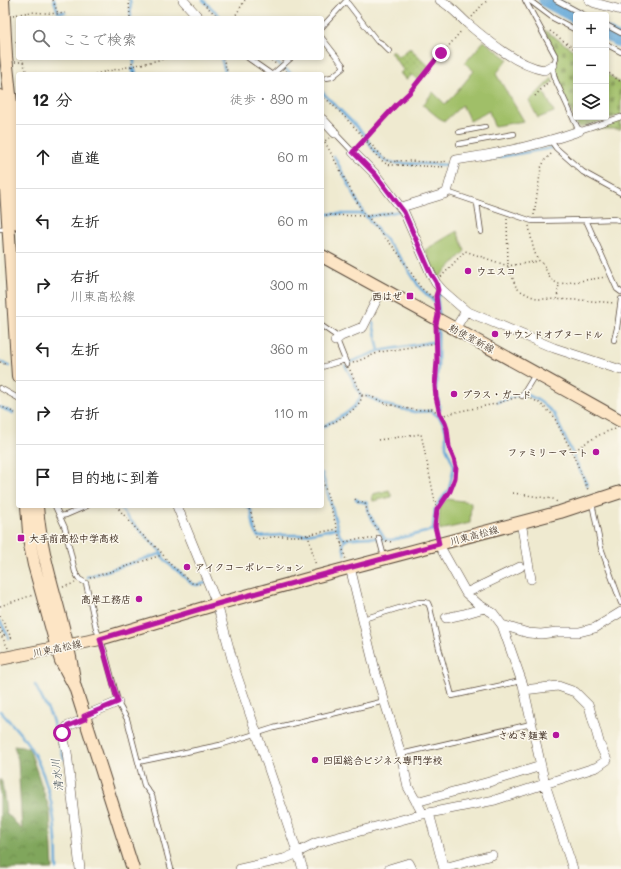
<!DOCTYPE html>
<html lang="ja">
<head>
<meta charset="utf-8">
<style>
  body { margin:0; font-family:Mali,"Klee One",sans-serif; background:#f2f2f2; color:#222 }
  .controls { position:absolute; right:12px; top:12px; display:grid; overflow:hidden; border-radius:4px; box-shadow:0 2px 6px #0003 }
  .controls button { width:36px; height:36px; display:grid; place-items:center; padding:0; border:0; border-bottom:1px solid #e0e0e0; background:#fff; color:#222; font:20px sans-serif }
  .stop { position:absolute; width:12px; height:12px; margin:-9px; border:3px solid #b5179e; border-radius:50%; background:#fff }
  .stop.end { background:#b5179e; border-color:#fff; box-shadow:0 1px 4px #0008 }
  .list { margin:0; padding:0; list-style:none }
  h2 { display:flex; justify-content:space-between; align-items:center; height:52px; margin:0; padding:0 16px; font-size:17px }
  h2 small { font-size:13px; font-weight:400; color:#767676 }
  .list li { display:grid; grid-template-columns:26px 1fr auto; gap:12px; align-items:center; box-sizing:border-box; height:64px; padding:0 16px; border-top:1px solid #e0e0e0 }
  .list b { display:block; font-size:15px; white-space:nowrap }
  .list p { margin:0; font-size:13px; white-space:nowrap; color:#767676 }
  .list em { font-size:13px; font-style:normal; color:#767676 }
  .icon { flex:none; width:22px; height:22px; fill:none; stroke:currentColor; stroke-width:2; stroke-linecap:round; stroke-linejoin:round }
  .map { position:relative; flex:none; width:621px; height:869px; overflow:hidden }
  .search { position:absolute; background:#fff; box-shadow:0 2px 6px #0003; left:16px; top:16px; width:308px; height:44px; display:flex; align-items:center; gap:10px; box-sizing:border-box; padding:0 14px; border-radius:4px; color:#767676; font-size:15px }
  .panel { position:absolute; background:#fff; box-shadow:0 2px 6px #0003; left:16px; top:72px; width:308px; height:436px; border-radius:4px }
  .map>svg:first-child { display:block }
  .grass { fill:#a0bf68; stroke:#6e7443 }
  .forest { fill:url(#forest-crowns); stroke:#5e683d }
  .cemetery { fill:url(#cemetery-stones); stroke:#6e7443 }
  .garden { fill:url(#garden-dots); stroke:#6e7443 }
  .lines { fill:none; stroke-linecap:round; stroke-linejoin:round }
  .stream { stroke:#63a7d8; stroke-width:2.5 }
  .river { stroke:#63a7d8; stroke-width:14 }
  .lane-casing { stroke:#564739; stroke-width:6 }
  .street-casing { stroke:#564739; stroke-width:10 }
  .secondary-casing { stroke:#564739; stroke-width:14 }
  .path { stroke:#564739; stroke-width:1.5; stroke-dasharray:1 3; stroke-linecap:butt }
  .lane { stroke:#fff; stroke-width:4.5 }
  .street { stroke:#fff; stroke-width:9 }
  .secondary { stroke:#fde5c5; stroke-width:12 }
  .route { stroke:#b5179e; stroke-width:5 }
  .poi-dot { fill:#b5179e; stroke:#fbf7ec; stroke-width:1.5 }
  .labels { text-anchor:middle; stroke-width:3; stroke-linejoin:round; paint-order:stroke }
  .poi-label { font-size:10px; font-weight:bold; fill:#3b2a1e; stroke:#fbf7ec; text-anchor:start }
  .street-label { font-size:10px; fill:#3b2a1e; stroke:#fbf7ec }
  .water-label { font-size:11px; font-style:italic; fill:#49565f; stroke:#fbf7ec }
</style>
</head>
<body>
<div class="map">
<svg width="621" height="869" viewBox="0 0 621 869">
  <defs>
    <pattern id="forest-crowns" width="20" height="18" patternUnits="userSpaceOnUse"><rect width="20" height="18" fill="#80a65c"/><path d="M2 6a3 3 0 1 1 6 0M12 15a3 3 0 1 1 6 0" fill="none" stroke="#6a874b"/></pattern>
    <pattern id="cemetery-stones" width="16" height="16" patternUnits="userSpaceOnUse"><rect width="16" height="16" fill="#a0bf68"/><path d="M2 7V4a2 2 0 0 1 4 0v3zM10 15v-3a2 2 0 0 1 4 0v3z" fill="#849b55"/></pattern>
    <pattern id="garden-dots" width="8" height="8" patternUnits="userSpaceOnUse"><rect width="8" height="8" fill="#a0bf68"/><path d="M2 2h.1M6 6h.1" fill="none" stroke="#849b55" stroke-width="1.8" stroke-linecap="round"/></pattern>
  </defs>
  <rect width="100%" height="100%" fill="#fbf7ec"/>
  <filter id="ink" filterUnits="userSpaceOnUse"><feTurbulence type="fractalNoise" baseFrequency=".025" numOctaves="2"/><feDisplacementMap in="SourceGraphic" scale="8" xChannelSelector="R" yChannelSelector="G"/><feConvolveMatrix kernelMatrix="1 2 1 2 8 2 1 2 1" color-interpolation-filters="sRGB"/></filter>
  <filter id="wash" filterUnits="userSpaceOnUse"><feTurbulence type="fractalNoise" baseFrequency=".012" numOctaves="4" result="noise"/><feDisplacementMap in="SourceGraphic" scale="16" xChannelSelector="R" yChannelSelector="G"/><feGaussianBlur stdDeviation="0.9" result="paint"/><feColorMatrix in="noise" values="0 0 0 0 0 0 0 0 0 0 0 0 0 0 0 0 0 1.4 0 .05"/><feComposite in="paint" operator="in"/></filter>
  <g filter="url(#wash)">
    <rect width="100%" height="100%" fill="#efead0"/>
    <path class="grass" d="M484,41L508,59L496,74L524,121L494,126L489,111L470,121L462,105L445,121L439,118L423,105L433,92L445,104L455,94L474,71L465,63Z
      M552,78L553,81L543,90L554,112L538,118L529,101Z
      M457,231L465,251L438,279L425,250Z
      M447,499L471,502L470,523L440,530L439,526L440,507Z"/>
    <path class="forest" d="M14,746L29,748L50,811L53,869H0V779L2,782L6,812L22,830L18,760Z"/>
    <path class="cemetery" d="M543,29L576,52V117H606V73L621,84V115L579,128C574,117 555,81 555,70C555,66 557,62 558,58Z
      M621,119V129H588Z"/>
    <path class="garden" d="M410,48L430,67L419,81L412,75L406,80L400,73L403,70L390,52L393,50L398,57Z
      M389,490L392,497L373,501L372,495L373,494Z"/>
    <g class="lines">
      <path class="stream" d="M54,0L58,12H65
        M130,0L131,18
        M203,0L222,18
        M134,58V64
        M221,58L225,71
        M271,58L292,74
        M134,68L136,74
        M132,69L134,74
        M322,92L365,135L373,149L385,161L394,163L453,165
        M334,156L364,214L400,257L420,288L436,303H438
        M493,158L552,148
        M322,214H364
        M367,217L400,211
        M439,314L437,297L441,293
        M373,323L379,351
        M438,327V366L436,389L440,410
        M0,361L9,366
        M348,363L379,351L432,342
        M366,396L386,405L414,412L431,411L439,417L444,424L446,432V447L454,466L449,489L437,505
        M498,402C506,400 512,396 519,395C531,392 547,407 554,414L587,485
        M0,407L13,413
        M322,427C336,419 354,412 361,396L345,365
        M322,473L340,536L344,539L368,537L391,540L426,532L433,529
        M356,499L359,501L367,503L369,514L385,539
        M118,506L129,519L163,554L162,556
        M246,506L251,510L254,528L258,537L280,535H301L338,528
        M434,532L433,527L435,509
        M345,555L343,544L345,540H347
        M87,577L160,554L170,565L180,573L192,584L197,585L206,583
        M0,621L9,638
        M35,685L51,716L64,759
        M0,711C9,721 20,732 28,744C52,781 57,826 57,869"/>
      <path class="river" d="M545,0L576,17
        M606,33L621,42"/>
    </g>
  </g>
  <g filter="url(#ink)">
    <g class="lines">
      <g class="lane-casing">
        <path id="lane" d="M525,0L556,57L553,70L555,79L579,131L621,117
          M529,0L553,18L576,30
          M556,0L584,15
          M346,1L377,41L381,43L389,51
          M606,25L621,33
          M322,27L347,0
          M322,38L343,65V68L332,77L326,78
          M606,44L621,52
          M248,58L271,74
          M273,74L291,58
          M459,132L485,127
          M335,133L353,152
          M551,141L556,148L583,172L621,193
          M459,144L514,134
          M447,192L532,221L586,220L617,289L621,292
          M477,203L481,232
          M586,220L615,219L618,220
          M0,229L8,228
          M322,326L335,335L347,365
          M614,340L617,328L621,299
          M322,367L345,360
          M0,388L18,398
          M522,396L536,373
          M592,503L601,548L621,603
          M55,506L65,528L75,572L79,579L86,583L96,628L105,652L119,705L127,719L144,785L152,796L171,869
          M60,516L66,515L87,506
          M379,538L384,557
          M363,619L419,602H424L428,603L430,608L439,648L452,696L521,681
          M401,754L531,724
          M138,762L220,745L274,728L385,701"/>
      </g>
      <g class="street-casing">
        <path id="street" d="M183,0L199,18
          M440,0C451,6 459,16 468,24C488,41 518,66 544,70L553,65
          M589,0L595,3L621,10
          M322,119L335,133
          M353,152L375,174L404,212L431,274L436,283L443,291L466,311L554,348L621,370
          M402,209L405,206L444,194L447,192L456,160C498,154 539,145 579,131
          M455,329L466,311
          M335,341L341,336L363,327L382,289
          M177,506L217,604L235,670L303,869
          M521,522L531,579
          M439,545L466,593L478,604L493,613L502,625L523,685L545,784L573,869
          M350,567L376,674L401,754L408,787L423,814L429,813L444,869
          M466,593L520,567
          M446,618L464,614L484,608
          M502,625L528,633L541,634L557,632H579L595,628L621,612
          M84,716L118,702
          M416,802L489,782L541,766
          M429,813L495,800L597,767L607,760L600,745L589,706L575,692L558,686L524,690
          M298,852L316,843L423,814
          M444,868L492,855
          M80,869L67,752L62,733L68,726L85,719
          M240,869L284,859L298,853
          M389,869L409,863L412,869"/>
      </g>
      <g class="secondary-casing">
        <path id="secondary" d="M3,0L6,56L11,104L18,223
          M0,96L18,376
          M322,256C422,311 522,365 621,421
          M27,506L30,545L34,565L57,648L61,661L75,687L133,869
          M37,506C41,566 66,621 74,680
          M0,659L100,639L217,604L318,576L560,512L621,492"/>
      </g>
      <path class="path" d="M53,0L58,14
        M129,0L130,18
        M203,3L219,18
        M13,15L31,12L59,14L65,13
        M472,17L482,5L488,0
        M234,18L245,0
        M550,31L576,50
        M16,42L18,48
        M22,58L27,74
        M132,58V67L135,74
        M223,58L228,74
        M268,58L276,64
        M15,62H23
        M286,71L289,74
        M606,71L621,82
        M95,74L168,58
        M322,95L337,109L386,160L391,162L397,161
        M535,96L549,81
        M366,138C367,146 380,161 387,164C391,165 394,165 397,165V161C414,160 431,164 448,161
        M325,142L364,215
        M322,143L329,138
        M358,146L397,104L409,93L462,30
        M398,165L446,167
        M322,215L367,216L392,212
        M534,215L541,168L545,160L553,152
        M367,216L399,254L421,288L437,301
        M507,219L508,266L516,287L519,290L530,296L540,299L580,300L615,303
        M529,226L533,247L537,259L543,264L551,280L559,284L606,277
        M441,277L465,251L508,266L539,261
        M436,296L438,308
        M557,299L559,284
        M436,330L437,361L435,386L436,397L440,414L445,423L447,429L449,447L454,459L456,467L455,478L450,491L437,511
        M0,362L7,365
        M353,363L380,352L436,343
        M350,370L361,395L370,396L387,404L414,410L432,409L439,413
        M528,397L538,402L553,415L572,452L589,492
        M0,406L15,413
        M441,416L451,413L495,404L517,397
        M322,428C334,422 361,410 362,395
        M378,440L421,434L437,511L435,526L437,534
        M572,452C585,444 600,432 616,429
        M322,477L346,560
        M513,493L553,499L557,502
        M355,499L358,502L365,503L368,514L379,532
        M116,506L139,532L160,551L170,564L192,583L200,584
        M247,506C254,514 252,529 257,539L280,536H301L337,529
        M119,509L120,508L119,506
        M308,535L316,566
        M386,541L392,542
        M341,544L355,539H373
        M90,578L162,555
        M63,587L75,583
        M0,606L33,595
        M0,616L12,639
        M0,628L5,637
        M0,633L8,648"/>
      <use href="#lane" class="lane"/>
      <use href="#street" class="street"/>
      <use href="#secondary" class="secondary"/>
    </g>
  </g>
  <g class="lines" filter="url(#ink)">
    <path class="route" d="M62,733L68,726L85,719L84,716L118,702L104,652L100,639L217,604L318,576L439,544L435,526L437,510L450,491L455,478L456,467L454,459L449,447L447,429L445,423L440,414L436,397L435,386L437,361L436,324L438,315L436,296L438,290L436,282L431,274L404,212L375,174L353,152L397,104L409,93L441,53"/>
  </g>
  <g class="poi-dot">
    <circle cx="468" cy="271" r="4"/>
    <rect x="406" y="292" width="8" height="8" rx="2"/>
    <circle cx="495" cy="334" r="4"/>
    <circle cx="454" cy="394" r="4"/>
    <circle cx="596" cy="452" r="4"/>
    <rect x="17" y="534" width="8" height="8" rx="2"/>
    <circle cx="187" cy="567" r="4"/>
    <circle cx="139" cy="599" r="4"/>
    <circle cx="556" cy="735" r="4"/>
    <circle cx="315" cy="760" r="4"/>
  </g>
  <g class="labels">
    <g class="poi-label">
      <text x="476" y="275">ウエスコ</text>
      <text x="402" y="300" text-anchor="end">西はぜ</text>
      <text x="503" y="338">サウンドオブヌードル</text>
      <text x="462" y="398">プラス・ガード</text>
      <text x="588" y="456" text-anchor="end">ファミリーマート</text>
      <text x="29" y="542">大手前高松中学高校</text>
      <text x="195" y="571">アイクコーポレーション</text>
      <text x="131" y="603" text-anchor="end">高岸工務店</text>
      <text x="548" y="739" text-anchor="end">さぬき麺業</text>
      <text x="323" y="764">四国総合ビジネス専門学校</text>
    </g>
    <g class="street-label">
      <text transform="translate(472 338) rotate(28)" y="4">勅使室新線</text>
      <text transform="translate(474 535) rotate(-15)" y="4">川東高松線</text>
      <text transform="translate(57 648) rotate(-12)" y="4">川東高松線</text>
    </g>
    <g class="water-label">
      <text transform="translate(57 775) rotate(-97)" y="4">清水川</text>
    </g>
  </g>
</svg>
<div class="controls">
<button>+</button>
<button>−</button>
<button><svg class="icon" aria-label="layers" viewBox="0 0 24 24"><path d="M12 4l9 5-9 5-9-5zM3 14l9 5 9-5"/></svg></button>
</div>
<div class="stop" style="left:62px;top:733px"></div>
<div class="stop end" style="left:441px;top:53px"></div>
<div class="search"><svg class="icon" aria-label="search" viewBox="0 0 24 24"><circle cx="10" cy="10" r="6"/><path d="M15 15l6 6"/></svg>ここで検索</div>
<section class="panel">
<h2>12 分<small>徒歩 · 890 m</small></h2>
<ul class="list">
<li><svg class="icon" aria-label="ahead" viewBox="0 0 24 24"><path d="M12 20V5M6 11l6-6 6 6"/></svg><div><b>直進</b></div><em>60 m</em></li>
<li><svg class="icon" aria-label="left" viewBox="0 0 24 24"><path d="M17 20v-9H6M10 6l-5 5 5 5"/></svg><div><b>左折</b></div><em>60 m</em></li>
<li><svg class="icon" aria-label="right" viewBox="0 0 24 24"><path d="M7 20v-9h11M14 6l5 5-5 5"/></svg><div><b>右折</b><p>川東高松線</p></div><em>300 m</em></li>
<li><svg class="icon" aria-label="left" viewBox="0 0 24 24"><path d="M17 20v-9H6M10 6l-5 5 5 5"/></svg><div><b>左折</b></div><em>360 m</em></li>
<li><svg class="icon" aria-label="right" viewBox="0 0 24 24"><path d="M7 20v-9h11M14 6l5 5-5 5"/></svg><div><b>右折</b></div><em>110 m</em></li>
<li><svg class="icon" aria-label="arrive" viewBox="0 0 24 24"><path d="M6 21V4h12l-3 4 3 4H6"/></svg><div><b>目的地に到着</b></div></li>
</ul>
</section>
</div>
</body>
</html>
